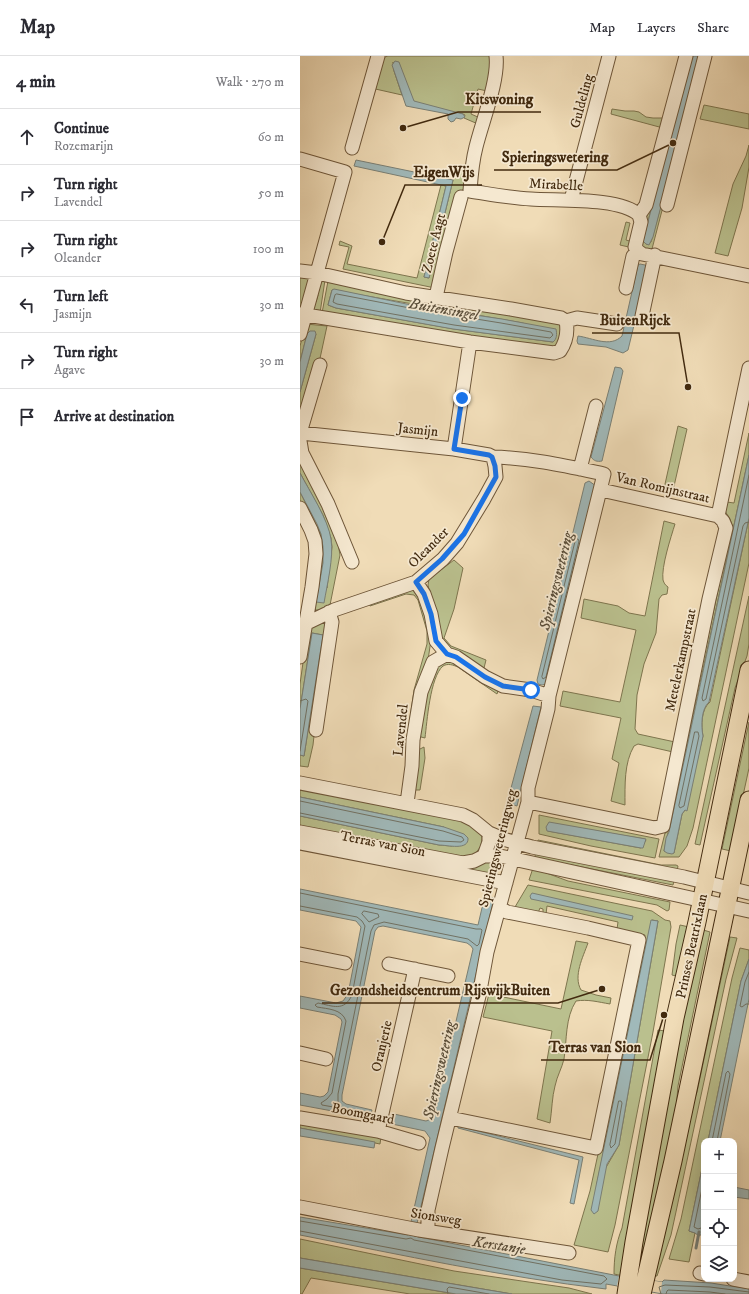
<!DOCTYPE html>
<html lang="en">
<head>
<meta charset="utf-8">
<style>
  body { margin:0; font-family:"IM FELL DW Pica",serif; background:#f2f2f3; color:#2b2b33 }
  .controls { position:absolute; right:12px; bottom:12px; display:grid; overflow:hidden; border-radius:8px; box-shadow:0 4px 16px #0002 }
  .controls button { width:36px; height:36px; display:grid; place-items:center; padding:0; border:0; border-bottom:1px solid #e1e1e2; background:#fff; color:#2b2b33; font:20px sans-serif }
  .stop { position:absolute; width:12px; height:12px; margin:-9px; border:3px solid #1a73e8; border-radius:50%; background:#fff }
  .stop.end { background:#1a73e8; border-color:#fff; box-shadow:0 1px 4px #0008 }
  .list { margin:0; padding:0; list-style:none }
  h2 { display:flex; justify-content:space-between; align-items:center; height:52px; margin:0; padding:0 16px; font-size:17px }
  h2 small { font-size:13px; font-weight:400; color:#7c7c81 }
  .list li { display:grid; grid-template-columns:26px 1fr auto; gap:12px; align-items:center; box-sizing:border-box; height:56px; padding:0 16px; border-top:1px solid #e1e1e2 }
  .list b { display:block; font-size:15px; white-space:nowrap }
  .list p { margin:0; font-size:13px; white-space:nowrap; color:#7c7c81 }
  .list em { font-size:13px; font-style:normal; color:#7c7c81 }
  .icon { flex:none; width:22px; height:22px; fill:none; stroke:currentColor; stroke-width:2; stroke-linecap:round; stroke-linejoin:round }
  .map { position:relative; flex:none; width:449px; height:1238px; overflow:hidden }
  header { display:flex; align-items:center; gap:24px; box-sizing:border-box; height:56px; padding:0 20px; background:#fff; border-bottom:1px solid #e1e1e2 }
  header strong { font-size:19px }
  nav { display:flex; gap:22px; margin-inline-start:auto; font-size:14px }
  main { display:flex }
  aside { flex:1; background:#fff }
  .map>svg:first-child { display:block }
  .green { fill:#bac08e; stroke:#7e754e; fill-rule:evenodd }
  .water { fill:#a0b9ba; stroke:#7a8076 }
  .pier { fill:#f0dcb7 }
  .lines { fill:none; stroke-linecap:round; stroke-linejoin:round }
  .shore { stroke:#717264; stroke-width:1 }
  .stream { stroke:#7a8076; stroke-width:3 }
  .minor-casing { stroke:#6e5639; stroke-width:15 }
  .major-casing { stroke:#422a0f; stroke-width:19 }
  .minor { stroke:#f5e8d0; stroke-width:13 }
  .major { stroke:#f0dcb7; stroke-width:17 }
  .route { stroke:#1a73e8; stroke-width:5 }
  .labels { text-anchor:middle; stroke-width:3.5; stroke-linejoin:round; paint-order:stroke }
  .street-label { font-size:14px; fill:#422a0f; stroke:#f5e8d0 }
  .water-label { font-size:15px; font-style:italic; fill:#5a4e3a; stroke:#f5e8d0 }
  .leader { fill:none; stroke:#422a0f; stroke-width:1.5 }
  .callout-dot { fill:#422a0f; stroke:#f5e8d0; stroke-width:1.5 }
  .callout-label { font-size:15px; text-anchor:middle; font-weight:bold; fill:#422a0f; stroke:#f5e8d0; stroke-width:3.5; stroke-linejoin:round; paint-order:stroke }
</style>
</head>
<body>
<header>
<strong>Map</strong>
<nav><a>Map</a><a>Layers</a><a>Share</a></nav>
</header>
<main>
<aside>
<h2>4 min<small>Walk · 270 m</small></h2>
<ul class="list">
<li><svg class="icon" aria-label="ahead" viewBox="0 0 24 24"><path d="M12 20V5M6 11l6-6 6 6"/></svg><div><b>Continue</b><p>Rozemarijn</p></div><em>60 m</em></li>
<li><svg class="icon" aria-label="right" viewBox="0 0 24 24"><path d="M7 20v-9h11M14 6l5 5-5 5"/></svg><div><b>Turn right</b><p>Lavendel</p></div><em>50 m</em></li>
<li><svg class="icon" aria-label="right" viewBox="0 0 24 24"><path d="M7 20v-9h11M14 6l5 5-5 5"/></svg><div><b>Turn right</b><p>Oleander</p></div><em>100 m</em></li>
<li><svg class="icon" aria-label="left" viewBox="0 0 24 24"><path d="M17 20v-9H6M10 6l-5 5 5 5"/></svg><div><b>Turn left</b><p>Jasmijn</p></div><em>30 m</em></li>
<li><svg class="icon" aria-label="right" viewBox="0 0 24 24"><path d="M7 20v-9h11M14 6l5 5-5 5"/></svg><div><b>Turn right</b><p>Agave</p></div><em>30 m</em></li>
<li><svg class="icon" aria-label="arrive" viewBox="0 0 24 24"><path d="M6 21V4h12l-3 4 3 4H6"/></svg><div><b>Arrive at destination</b></div></li>
</ul>
</aside>
<div class="map">
<svg width="449" height="1238" viewBox="0 0 449 1238">
  <rect width="100%" height="100%" fill="#f0dcb7"/>
  <filter id="stains"><feTurbulence type="fractalNoise" baseFrequency=".005" numOctaves="4"/><feColorMatrix values="0 0 0 0 .2 0 0 0 0 .09 0 0 0 0 .02 0 0 0 .5 -.17"/></filter>
  <radialGradient id="worn" r=".72"><stop offset=".6" stop-color="#630" stop-opacity="0"/><stop offset="1" stop-color="#630" stop-opacity=".3"/></radialGradient>
  <path class="green" d="M88,0H193L187,35L178,33L171,58L180,62L178,68L164,62L165,59L163,58L108,48L93,6L94,15L102,39L71,32L79,3Z
    M390,0L343,185L346,188H349L351,186L402,0L352,193L349,195L342,192L340,185Z
    M404,49L449,58V73L400,63Z
    M312,53L325,55H334L339,56L346,61L353,62H366L363,72L311,58Z
    M449,89V111L442,152L428,200L415,197L433,128L446,100Z
    M156,112L165,117L167,120L165,132L161,135L135,232L43,213L49,191L39,189L40,185L52,190L47,208L117,222L141,129L146,130L124,221L129,222Z
    M326,166L330,167L326,184L333,186V192L320,189Z
    M0,218H5L9,224L4,248L0,252Z
    M25,224L20,257L16,256L13,253L12,246H16L18,239L14,238L18,228Z
    M28,225L255,266L261,270L260,288L253,293L22,257ZM32,234L223,267L255,284L253,286L154,273L36,252L28,249Z
    M6,268L27,270L19,307L0,366V336L16,278H7L0,306V290Z
    M378,370L387,373L372,439L363,437Z
    M449,377V399L364,795L374,797L382,758L385,754L403,680C401,670 401,653 410,646L449,462V507L393,772L387,790L379,801H359L365,777H366L432,469L430,463L425,455L427,446L434,447Z
    M0,398L35,470L40,499L30,549L25,554H16L13,551L18,498L0,447V436L21,478L23,491V507L27,532L32,491L31,482L23,459L0,417Z
    M364,465L375,468C371,481 361,511 363,524C364,527 365,529 368,531L367,538L362,539L359,543L356,577L344,608L337,639L335,673L338,678L375,686L373,696L338,688L334,690C324,707 325,729 325,749L311,745L319,707L312,703L321,662L260,650L263,635L320,646L336,574L281,562L284,543L318,550L329,557L345,560Z
    M154,504L163,512L154,553L144,582L151,590L186,604L184,612L180,613L140,585L128,529L129,523Z
    M108,533L115,535L121,539L131,584L128,604L111,675L108,676L114,634L127,588V575L118,544L114,539L106,538L70,550L68,545Z
    M449,540V588L447,600L435,632L400,789L395,788Z
    M27,563L13,689L8,711L0,710V699L4,700L23,579L12,577L0,653V628L7,578L13,570Z
    M148,602L163,609L198,635L197,638L158,611C153,609 148,607 143,610C130,621 127,666 125,682L121,681L119,678L132,613Z
    M449,666V712L431,795L422,793Z
    M124,691L125,702L120,734H114L118,694Z
    M0,729L163,764L180,776L182,782L181,790L175,798L161,804L0,773V760L139,789L152,790L144,771L0,741Z
    M239,759L359,783L355,802L291,790L239,778ZM249,767L345,783L346,784L341,792L248,775Z
    M238,784L361,809H376L378,810L377,815L237,790Z
    M236,796L374,825L373,829L272,809L234,804Z
    M194,804L190,820L147,809L182,807Z
    M233,812L268,825L370,846L369,854L367,855L357,849L229,824Z
    M228,829L352,855L365,864L370,865L371,871L353,976L315,1169L308,1196L274,1189L290,1135L298,1098L300,1097L345,879L317,873L318,866L247,850L246,858H243V853L240,852L238,857L215,851ZM352,864L358,865L319,1089L297,1127Z
    M380,869L389,871L376,920L372,919L376,888Z
    M400,873L410,876L378,1030L375,1065L338,1238H331Z
    M430,881L437,882L426,923L371,1179L357,1220H352L386,1067L397,1036Z
    M276,885L288,887C283,901 273,920 281,934L296,939L311,942L310,948C298,946 288,943 276,945C265,962 267,984 264,1003C262,1012 257,1020 255,1030C252,1041 252,1054 250,1067L237,1063L252,975L183,961L189,938L261,953Z
    M440,892L449,894V903L441,925L408,1085H404V1103L389,1175L395,1177L389,1206L369,1203L381,1163L432,922Z
    M358,974L365,975L323,1220L314,1218C314,1202 316,1187 322,1172Z
    M0,1066L81,1081L80,1088L0,1072Z
    M0,1183L154,1215L269,1232L292,1238H212L0,1202Z
    M0,1212L156,1238H110L11,1222L2,1238H0Z"/>
  <path class="water" d="M391,0H400L353,181L349,189L346,188L343,185Z
    M95,5L99,6L114,45L163,58L165,61L161,63L156,62L154,65L151,66L148,63V58L106,50L92,9Z
    M56,104L153,124L129,222L124,221L146,130L54,110Z
    M340,208L345,209L346,210L343,232L328,294L323,297L306,291L278,288L277,285L278,280C293,282 310,292 322,280L338,209Z
    M34,233L121,251L202,263L256,273C257,278 257,283 253,286L153,273L36,252L28,249L32,234Z
    M10,275H15L16,278L0,336V306L7,278Z
    M315,311L321,312L323,315L302,405C297,406 294,405 291,401Z
    M449,399V462L409,646C401,653 401,670 403,680L387,755L385,754L382,758L374,797L372,798L367,797L364,795L366,782L369,776Z
    M0,417C10,436 28,463 31,483C34,501 27,529 24,547L16,546L23,507V491L21,478L17,468L0,436Z
    M289,425L296,430L246,628L242,629L238,628L237,624L285,427Z
    M12,577L23,579L4,700L0,699V653Z
    M233,650L241,651L217,750L207,747Z
    M0,741L144,771L164,778L168,782C169,795 147,789 139,789L0,760Z
    M249,766L346,783L343,792H341L247,775L246,771Z
    M0,833L178,869L185,839L194,842L114,1180L319,1220L362,1226L364,1224L411,1227L449,1233V1238H363L306,1228V1233C203,1221 102,1199 0,1179V1161L108,1179L130,1082L125,1075L92,1068L94,1058L126,1065L131,1063L134,1059L173,893L171,890L167,887L83,870L78,871L75,875L42,1039V1045L46,1048L72,1054L70,1062L0,1049V1037L20,1041L24,1040L28,1036L42,966L41,963L35,959L0,952V940L36,947L43,945L48,938L61,871L56,865L0,854Z
    M232,837L333,860L332,864L231,843L230,840Z
    M351,864L358,865L319,1089L307,1108L298,1155L294,1158L291,1154Z
    M449,903V943L420,1085H408L441,925Z
    M158,1070L283,1101L274,1148L270,1147L279,1104L158,1072Z
    M0,1072L75,1086L74,1092L0,1080Z
    M404,1103V1166L402,1178L399,1180L395,1177L389,1175Z
    M434,1131L449,1134V1143L434,1141Z
    M0,1202L212,1238H156L0,1212Z"/>
  <path class="pier" d="M319,1220L362,1226L361,1237L317,1230Z"/>
  <g class="lines">
    <path class="shore" d="M37,238L120,254L201,267L251,276L253,279L250,282L154,269L37,248L33,246L35,239Z
      M449,419L402,642L403,645L406,643L443,470L445,467L449,466
      M276,483H278L279,485L246,621L243,623L242,621Z
      M0,645L6,643L8,645L0,695
      M395,676H398L399,680L384,750L380,752L379,750Z
      M0,745L143,775L162,781L164,784L161,786L139,785L0,757
      M0,837L176,873H181L182,874L179,888L177,890L168,883L84,866L74,869L71,875L38,1038V1045L41,1050L39,1052L22,1049L21,1047L27,1043L32,1037L46,965C42,953 28,953 17,951L15,949L18,947C33,950 44,956 52,939L65,870L62,865L57,861L0,850
      M64,855L78,858L79,861L69,866L62,858Z
      M449,916L445,926L440,950L442,951L446,948H449
      M319,1045H321L322,1047L315,1088L311,1092L310,1089Z
      M412,1085L426,1017L428,1015L430,1018L417,1085
      M404,1123L394,1171L398,1173L404,1171
      M0,1165L106,1183L111,1182L114,1184L304,1220L307,1223L301,1228L262,1224L0,1175
      M148,1238L147,1233L149,1231L189,1238
      M361,1238L359,1231L365,1229L410,1231L449,1236
      M366,1238L367,1235L368,1234L410,1236L425,1238"/>
    <path class="stream" d="M396,1192L399,1176"/>
    <g class="minor-casing">
      <path id="minor" d="M196,0C199,24 182,66 176,91C172,106 171,120 170,135C190,138 210,142 231,143C258,145 320,141 339,159
        M52,92L78,0
        M0,103L45,116L0,278
        M271,144L309,0
        M367,149L405,0
        M339,159L346,149L386,0
        M339,159L341,166L335,191L338,195L342,198L449,220
        M0,215L17,217L106,237L211,253L261,262L266,265C268,275 266,286 260,295L254,297L170,286L0,258
        M326,232L333,200L338,195
        M136,241L146,196L161,141
        M342,260L355,199
        M266,265L277,262L317,268
        M0,377L154,393L189,399L193,401C231,402 266,410 304,418L249,640L248,653L228,732V746L187,896L179,940L142,1092L128,1154V1175
        M0,377L20,309
        M0,385L2,397L28,448L52,506
        M154,393L170,286
        M280,413L296,350
        M301,434L418,460
        M0,452L11,474L15,485L16,498L12,531L0,601
        M116,526L124,538L131,558L136,585L147,598
        M0,571L5,568L34,554L116,526L143,503L157,487L184,443L196,421L195,410L193,401
        M147,598L156,601L185,621L203,630L231,634L249,640
        M16,674L32,566L29,556
        M0,727L163,759L173,764L189,777L203,783L232,791L384,821L449,837
        M228,746L355,772L363,770L409,543L426,472L423,465L418,460L449,312
        M107,747L112,710L113,684L121,636L133,606L147,598
        M0,776L163,807L174,805L184,800H200L449,855
        M0,787L206,827
        M184,800L189,786V777
        M0,898L45,907
        M89,908L148,920
        M0,997L26,1003
        M0,1062L78,1075L119,1087
        M150,1062L296,1092L339,884L288,872L207,856L200,852
        M78,1075L115,913
        M0,1151L119,1174L269,1197
        M400,1217L404,1218
        M433,1223L449,1226"/>
    </g>
    <g class="major-casing">
      <path id="major" d="M326,1238L334,1186L375,962L397,866L449,614
        M342,1238L373,1105L449,744"/>
    </g>
    <use href="#minor" class="minor"/>
    <use href="#major" class="major"/>
  </g>
  <g class="lines">
    <path class="route" d="M162,342L154,393L189,399L192,401L195,410L196,421L164,478L142,503L116,526L124,538L131,558L136,585L147,598L156,601L185,621L203,630L231,634"/>
  </g>
  <g class="labels">
    <g class="street-label">
      <text transform="translate(281 45) rotate(-75)" y="5">Guldeling</text>
      <text transform="translate(256 128) rotate(3)" y="5">Mirabelle</text>
      <text transform="translate(133 187) rotate(-76)" y="5">Zoete Aagt</text>
      <text transform="translate(118 373) rotate(6)" y="5">Jasmijn</text>
      <text transform="translate(363 431) rotate(13)" y="5">Van Romijnstraat</text>
      <text transform="translate(128 491) rotate(-45)" y="5">Oleander</text>
      <text transform="translate(380 604) rotate(-78)" y="5">Metelerkampstraat</text>
      <text transform="translate(100 674) rotate(-84)" y="5">Lavendel</text>
      <text transform="translate(83 787) rotate(11)" y="5">Terras van Sion</text>
      <text transform="translate(197 792) rotate(-76)" y="5">Spieringsweteringweg</text>
      <text transform="translate(391 890) rotate(-78)" y="5">Prinses Beatrixlaan</text>
      <text transform="translate(81 990) rotate(-77)" y="5">Oranjerie</text>
      <text transform="translate(63 1057) rotate(11)" y="5">Boomgaard</text>
      <text transform="translate(136 1160) rotate(9)" y="5">Sionsweg</text>
    </g>
    <g class="water-label">
      <text transform="translate(144 253) rotate(10)" y="5">Buitensingel</text>
      <text transform="translate(256 525) rotate(-76)" y="5">Spieringswetering</text>
      <text transform="translate(139 1014) rotate(-77)" y="5">Spieringswetering</text>
      <text transform="translate(199 1189) rotate(9)" y="5">Kerstanje</text>
    </g>
  </g>
  <path class="leader" d="M103 72L158 56H241M373 87L317 114H194M82 186L105 129H182M388 331L379 277H292M302 933L258 947H22M364 959L350 1004H241"/>
  <g class="callout-dot">
    <circle cx="103" cy="72" r="4"/>
    <circle cx="373" cy="87" r="4"/>
    <circle cx="82" cy="186" r="4"/>
    <circle cx="388" cy="331" r="4"/>
    <circle cx="302" cy="933" r="4"/>
    <circle cx="364" cy="959" r="4"/>
  </g>
  <g class="callout-label">
    <text x="199" y="48">Kitswoning</text>
    <text x="255" y="106">Spieringswetering</text>
    <text x="144" y="121">EigenWijs</text>
    <text x="335" y="269">BuitenRijck</text>
    <text x="140" y="939">Gezondsheidscentrum RijswijkBuiten</text>
    <text x="295" y="996">Terras van Sion</text>
  </g>
  <rect width="100%" height="100%" filter="url(#stains)"/>
  <rect width="100%" height="100%" fill="url(#worn)"/>
</svg>
<div class="controls">
<button>+</button>
<button>−</button>
<button><svg class="icon" aria-label="locate" viewBox="0 0 24 24"><circle cx="12" cy="12" r="6"/><path d="M12 2v4M12 18v4M2 12h4M18 12h4"/></svg></button>
<button><svg class="icon" aria-label="layers" viewBox="0 0 24 24"><path d="M12 4l9 5-9 5-9-5zM3 14l9 5 9-5"/></svg></button>
</div>
<div class="stop" style="left:231px;top:634px"></div>
<div class="stop end" style="left:162px;top:342px"></div>
</div>
</main>
</body>
</html>
